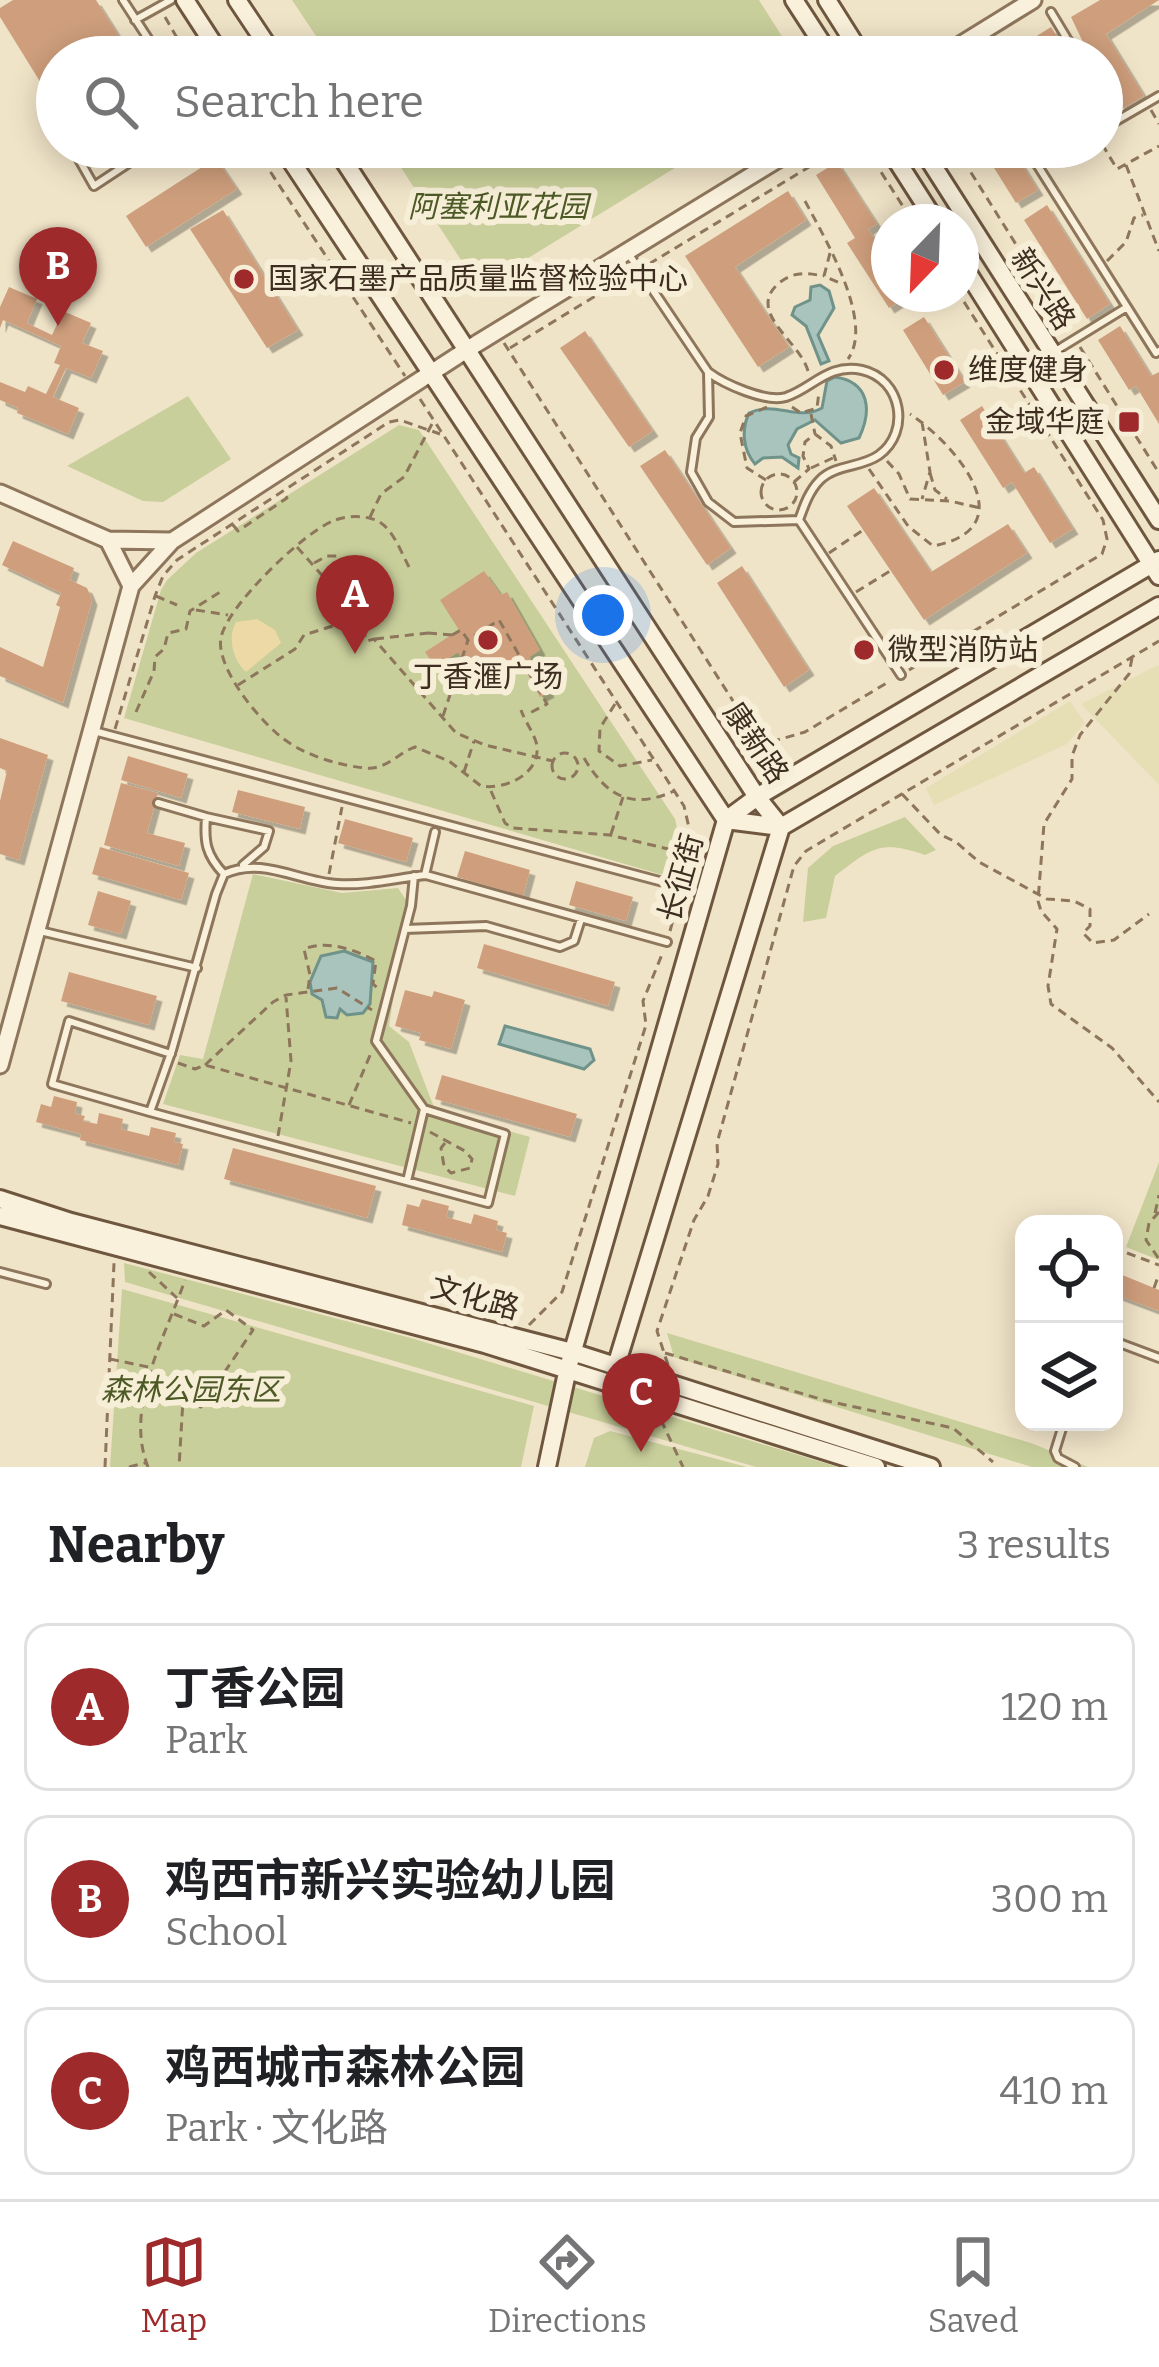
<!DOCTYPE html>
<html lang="en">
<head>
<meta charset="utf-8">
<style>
  body { margin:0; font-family:Bitter,"Noto Sans SC",serif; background:#f2f2f2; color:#202124 }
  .controls { position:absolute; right:36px; bottom:36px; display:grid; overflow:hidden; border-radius:24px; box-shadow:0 6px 30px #0003 }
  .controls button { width:108px; height:108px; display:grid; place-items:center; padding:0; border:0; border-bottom:3px solid #e0e0e0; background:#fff; color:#202124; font:60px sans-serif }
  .compass { position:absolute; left:871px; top:204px; width:108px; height:108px; border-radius:50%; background:#fff; box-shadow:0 6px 30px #0003; rotate:203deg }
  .you { position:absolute; left:603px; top:615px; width:42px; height:42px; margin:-30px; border:9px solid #fff; border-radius:50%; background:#1a73e8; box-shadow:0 0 0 18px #1a73e833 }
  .badge { display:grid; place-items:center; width:78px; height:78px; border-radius:50%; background:#9e2a2b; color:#fff; font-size:39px; font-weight:700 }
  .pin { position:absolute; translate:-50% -99px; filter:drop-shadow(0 3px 6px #0008) }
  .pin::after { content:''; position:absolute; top:63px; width:42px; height:36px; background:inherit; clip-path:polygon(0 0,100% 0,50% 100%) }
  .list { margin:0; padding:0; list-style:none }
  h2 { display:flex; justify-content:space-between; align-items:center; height:156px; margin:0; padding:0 48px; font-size:51px }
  h2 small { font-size:39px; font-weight:400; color:#757577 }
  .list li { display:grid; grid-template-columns:78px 1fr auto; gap:36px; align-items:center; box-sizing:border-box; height:168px; margin:0 24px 24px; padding:0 24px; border:3px solid #e0e0e0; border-radius:24px }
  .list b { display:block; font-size:45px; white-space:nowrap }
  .list p { margin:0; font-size:39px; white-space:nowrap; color:#757577 }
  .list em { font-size:39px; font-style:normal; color:#757577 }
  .icon { flex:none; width:66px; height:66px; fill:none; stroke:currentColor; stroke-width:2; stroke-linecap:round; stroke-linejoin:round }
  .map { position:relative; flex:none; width:1159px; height:1467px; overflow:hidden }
  .search { position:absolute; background:#fff; box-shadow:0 6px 30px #0003; left:36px; right:36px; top:36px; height:132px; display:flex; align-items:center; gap:30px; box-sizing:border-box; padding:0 42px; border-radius:66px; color:#757577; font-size:45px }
  .sheet { height:732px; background:#fff }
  nav { display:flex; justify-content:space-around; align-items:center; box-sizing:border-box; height:168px; border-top:3px solid #e0e0e0; background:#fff; font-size:33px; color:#757577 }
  nav a { display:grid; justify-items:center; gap:6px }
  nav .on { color:#9e2a2b }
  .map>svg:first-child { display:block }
  .farmland { fill:#e6deb5 }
  .green { fill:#c9cf9b }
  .sand { fill:#ecd9a5 }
  .water { fill:#a9c4bc; stroke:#6f938a; stroke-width:3 }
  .building { fill:#cf9f7d; filter:url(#shadow) }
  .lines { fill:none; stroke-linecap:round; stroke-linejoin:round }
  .service-casing { stroke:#8d765c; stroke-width:12 }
  .tertiary-casing { stroke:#8d765c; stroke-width:21 }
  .secondary-casing { stroke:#6f573f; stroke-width:22 }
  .path { stroke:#8d765c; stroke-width:3; stroke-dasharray:9 6; stroke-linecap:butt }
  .service { stroke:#faf1dc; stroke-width:6 }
  .tertiary { stroke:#faf1dc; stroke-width:15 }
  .secondary { stroke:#faf1dc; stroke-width:16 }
  .path-bridge { stroke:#8d765c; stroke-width:3; stroke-dasharray:9 6; stroke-linecap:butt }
  .poi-dot { fill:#9e2a2b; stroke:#f7eed8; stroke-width:4.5 }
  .labels { text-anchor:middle; stroke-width:12; stroke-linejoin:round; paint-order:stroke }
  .park-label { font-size:30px; font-style:italic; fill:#4d5a26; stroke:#f7eed8 }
  .poi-label { font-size:30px; fill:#3d2e20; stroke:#f7eed8; text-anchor:start }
  .street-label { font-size:30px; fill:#3d2e20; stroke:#f7eed8 }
</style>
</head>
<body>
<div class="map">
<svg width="1159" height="1467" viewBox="0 0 1159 1467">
  <defs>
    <filter id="shadow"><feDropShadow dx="5.5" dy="5.5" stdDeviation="0" flood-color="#0004"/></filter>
  </defs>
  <rect width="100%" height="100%" fill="#f0e4c8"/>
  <path class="farmland" d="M1158,665L1159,667V785L1081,704Z
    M1070,701L1085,723L1067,744L934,805L926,788Z"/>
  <path class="green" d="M292,0H759L795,57H330Z
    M393,147H709L494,279L470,274L400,166Z
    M188,396L231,459L163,502L143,501L67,466Z
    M399,425L419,430L675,819L679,838L666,876L124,718L161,590L167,580L196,553Z
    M905,817L936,850L925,855C879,839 871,849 835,876L826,918L803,922L808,868L833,846Z
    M253,874L342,893L398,888L408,903L389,1026L409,1042L435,1110L530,1137L515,1196L163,1104L180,1055L203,1059Z
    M1159,1162V1260L1126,1247Z
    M124,1263L411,1338L838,1467H756L125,1282Z
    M122,1289L534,1406L521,1467H110Z
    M667,1333L1034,1444L1088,1467H1032L674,1357Z
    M610,1431L747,1467H585L594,1438Z"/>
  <path class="sand" d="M257,619L275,630L281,643L246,672C233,660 227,638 236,622Z"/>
  <path class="water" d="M820,285L829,291L834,308L818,335L829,361L821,364L806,326L792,315L795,307L810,300L811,287Z
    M835,377C870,382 872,411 859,438L841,443L815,420L797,429L788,445L791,454L799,458L798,468L782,457L763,458L755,464C743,450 741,430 749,413C776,400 797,422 822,408L827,381Z
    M344,951L373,962L370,1004L363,1013L347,1015L340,1009L337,1018L326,1017L322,1000L312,994L310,982L321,956Z
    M505,1026L590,1049L594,1060L584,1069L499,1044Z"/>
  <path class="building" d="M13,0H96L132,57H57V109L0,17V8Z
    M1100,0H1159L1106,34L1144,96L1122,109L1102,76V57H1090L1071,17Z
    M1051,27L1070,57H1003Z
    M981,147H1011L1038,190L1016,203Z
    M216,158L237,189L146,247L126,216Z
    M837,162L877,224L868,229L889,261V294H911L889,308L847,243L855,238L816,175Z
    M788,191L806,220L735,267L789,347L758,367L685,256Z
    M1047,205L1110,304L1087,319L1024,220Z
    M223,210L298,330L267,348L190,229Z
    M9,287L37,299L27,323L52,335L63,311L91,323L82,343L103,351L91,378L66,368L53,397L79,408L68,434L17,413L18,408L0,400V382L25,392L28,386L46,394L60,365L54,363L61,346L3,320L0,328V307Z
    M924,317L965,382L943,395L903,330Z
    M1120,326L1151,376L1159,372V424L1136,386L1129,390L1098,340Z
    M585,331L653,431L629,447L560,348Z
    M982,406L1024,473L1034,467L1073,529L1050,543L1012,482L1003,488L960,420Z
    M665,450L731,548L707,565L640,466Z
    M874,488L931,572L1008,524L1027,553L924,620L847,506Z
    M13,541L74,568L70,580L87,588L92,600L63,703L0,676V647L43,667L60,607L56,605L61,593L2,565Z
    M742,566L809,670L784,687L717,583Z
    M484,571L501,595L507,592L540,650L529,657L549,692L540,697L520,660L491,679L480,660L468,667L458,652L435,667L425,652L459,630L440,600Z
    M0,738L48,755L19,860L0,854V801L7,771L0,768Z
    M128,756L188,774L181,798L121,780Z
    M121,783L158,793L147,833L185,843L179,866L104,845Z
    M238,790L305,807L300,829L232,812Z
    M345,819L413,838L406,862L338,843Z
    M100,847L189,873L181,900L92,874Z
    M465,851L530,870L523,896L457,877Z
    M576,881L633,897L626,921L569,905Z
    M98,891L131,901L121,934L88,925Z
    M484,944L615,982L608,1006L477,968Z
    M69,972L157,996L149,1025L61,1001Z
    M405,990L432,997L434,991L465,1000L451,1049L419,1040L421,1033L395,1026Z
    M442,1075L577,1114L570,1137L435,1099Z
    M54,1096L77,1102L75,1114L85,1116L83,1121L97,1124L99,1113L123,1119L121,1129L149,1136L151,1127L176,1133L174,1142L183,1144L178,1165L80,1140L81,1134L36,1122L41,1104L51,1107Z
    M233,1148L376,1186L367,1218L224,1179Z
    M422,1199L449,1206L446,1217L471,1224L474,1214L498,1221L496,1230L507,1233L502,1252L402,1225L407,1204L419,1207Z
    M1115,1272L1159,1290V1311L1114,1294Z"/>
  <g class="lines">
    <g class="service-casing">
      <path id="service" d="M123,0L160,57
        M1051,12L1078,57
        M135,20L171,0
        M1102,97L1116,121L1159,96
        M72,147L94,186L153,147
        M1026,147L1127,307
        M630,256L708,372C724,384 766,403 786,397C813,388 828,363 862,370C902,379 911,432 879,455C861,468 836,464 820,480C809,491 804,506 799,520L734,522L708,502L691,472L696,438L709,417L708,372
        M1057,350L1127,307L1156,353L1159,351
        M799,520L901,675
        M94,731L682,887
        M158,803L206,817C204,842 206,855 224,874
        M206,817L269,831L264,847L243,865
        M425,875L435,832
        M414,876L411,906L376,1041L424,1109L505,1134L488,1203L150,1112L172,1050L216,894L224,874C263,856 298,882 338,884C366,886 398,878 426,875L667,942
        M405,929L486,926L560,947L574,941L581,919
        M40,931L197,968
        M150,1112L52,1084L69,1021L171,1054
        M407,1181L424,1109
        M0,1272L46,1284
        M1114,1341L1159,1358
        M1064,1422L1055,1451L1058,1458L1075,1467"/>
    </g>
    <g class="tertiary-casing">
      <path id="tertiary" d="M941,57L1033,0
        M0,493L108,540L131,586
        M108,540L172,541
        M0,1065L131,586L172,541L468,349L798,147"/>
    </g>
    <g class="secondary-casing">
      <path id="secondary" d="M185,0L222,57
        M237,0L275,57
        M794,0L831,57
        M827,0L863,57
        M282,147L726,820L781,827
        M335,147L757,797L781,827
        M888,147L936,222
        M921,147L1159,520
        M961,262L1159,576
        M0,1199L71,1222L572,1352L931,1467
        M0,1216L485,1344L876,1467
        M616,1366L781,827L1159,606
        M547,1467L568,1368L726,820L757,797L1159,560"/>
    </g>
    <path class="path" d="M165,17L188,57
      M1151,110L1159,124
      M1102,144L1117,169L1159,146
      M254,147L405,376
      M865,147L913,222
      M955,147L1069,329
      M1126,165L1159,251
      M805,201C824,237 875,322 848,359
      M830,253L824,276L842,284
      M1107,261L1126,242L1134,218L1143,215
      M649,264L842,147
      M504,343L742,715L774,741L805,732L890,681
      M1080,347L1159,473
      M510,348L630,275
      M808,371C800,341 745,312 779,283C794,271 806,273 824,276
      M420,399L684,806L693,845L684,879
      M792,407L801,413L817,408L819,392
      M811,414L815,434
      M922,422L930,472L922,499
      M887,461L899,474L910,499L950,501L980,508
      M811,468L835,457
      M869,469L908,526L933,546C1028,528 954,443 910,414
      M930,473L935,490L947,499
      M761 492a18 18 0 1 1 36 0a18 18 0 1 1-36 0Z
      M766,480L747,468L740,433L746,416L767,407
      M794,482L809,469L803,456L805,442L815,434L831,446L836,461
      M370,517L381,494L404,477L433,422
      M233,525L238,531L287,498L283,491
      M297,547L357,615L367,641L374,639L456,733L485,745L553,761
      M829,553L863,530
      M314,563L327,556H339
      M409,567C401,552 393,529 378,521C365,515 346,515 333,521C304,532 226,607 221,638C215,668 263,726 288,742C308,756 341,766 366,768C386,770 398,753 415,747L449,761L481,786C504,790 540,775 537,746C535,734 525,722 521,710
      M856,592L890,571
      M156,596L177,605
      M196,610L228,615
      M452,635L461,630L468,640L499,620L547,704L526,715
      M375,639L428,633
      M1132,658L1129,674L1080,735L1072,756V779L1044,824L1038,901L1041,911L1057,929L1048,986L1051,1004L1112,1048L1159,1102
      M909,670L1102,554L1107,539L1103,520L959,294
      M238,685L295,649L304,635L339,624L351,612
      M615,704L600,728L599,751L620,766L652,760
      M136,712L154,671L155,657L164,649L168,633L186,629L190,611L220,592
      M115,729L155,596L163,576L177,560L389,422L400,420L440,434
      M552 766a13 13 0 1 1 26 0a13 13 0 1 1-26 0Z
      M584,758C607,797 632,810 674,791
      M464,772L474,741
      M491,791L505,823L512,828L610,835L689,854
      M902,794L941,835L956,842L979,862L1047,899L1074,901L1090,909V926L1083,933L1093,943L1114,940L1149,914
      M611,834L623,797
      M329,874L342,807
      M670,931L680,894
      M308,989L310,975L304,949C327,940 354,949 376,961L373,984L380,990
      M178,1063L195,1069L205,1065L411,1123
      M205,1065L273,1002L286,995L337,988L372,1010
      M349,1105L371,1053
      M430,1132L465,1151L472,1159L470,1168L451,1173L444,1166L441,1148L445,1143
      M278,1136L291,1061L286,997
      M1159,1212L1149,1223L1146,1240L1159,1259
      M1155,1213L1159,1195
      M1127,1253L1159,1265
      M149,1272L177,1298
      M1154,1288L1159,1274
      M174,1314L204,1326L226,1310L253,1330L201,1407L183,1400
      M529,1325L562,1292L646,1025L643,1001L663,952
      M665,1353L827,1401L953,1428L993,1462
      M110,1359L153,1368
      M668,1365L657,1331L694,1220L708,1196L718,1164L717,1143L794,866L806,851L1159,641
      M149,1384L183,1400L179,1467
      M661,1420L683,1467
      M105,1467L114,1263
      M129,1467L145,1463
      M148,1467C124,1407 165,1338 185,1280"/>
    <use href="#service" class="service"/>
    <use href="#tertiary" class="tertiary"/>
    <use href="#secondary" class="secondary"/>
    <path class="path-bridge" d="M428,633L452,635
      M443,716L468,640"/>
  </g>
  <g class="poi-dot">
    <circle cx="244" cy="279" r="12"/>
    <circle cx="944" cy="370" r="12"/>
    <rect x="1117" y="410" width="24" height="24" rx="6"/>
    <circle cx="488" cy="640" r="12"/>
    <circle cx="864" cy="650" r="12"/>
  </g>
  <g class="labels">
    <g class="park-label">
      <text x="498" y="217">阿塞利亚花园</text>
      <text x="191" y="1400">森林公园东区</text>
    </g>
    <g class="poi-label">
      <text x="268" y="289">国家石墨产品质量监督检验中心</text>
      <text x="968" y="380">维度健身</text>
      <text x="1105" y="432" text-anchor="end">金域华庭</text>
      <text x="888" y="660">微型消防站</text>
      <text x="488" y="687" text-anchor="middle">丁香滙广场</text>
    </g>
    <g class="street-label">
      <text transform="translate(1043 289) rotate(57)" y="10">新兴路</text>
      <text transform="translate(756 743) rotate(56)" y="10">康新路</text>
      <text transform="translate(681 878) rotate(-74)" y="10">长征街</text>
      <text transform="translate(475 1298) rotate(15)" y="10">文化路</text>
    </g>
  </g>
</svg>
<div class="controls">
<button><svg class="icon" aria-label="locate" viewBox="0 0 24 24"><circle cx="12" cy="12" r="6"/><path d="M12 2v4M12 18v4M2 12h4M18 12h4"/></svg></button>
<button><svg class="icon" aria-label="layers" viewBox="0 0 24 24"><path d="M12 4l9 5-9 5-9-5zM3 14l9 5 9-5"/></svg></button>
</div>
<svg class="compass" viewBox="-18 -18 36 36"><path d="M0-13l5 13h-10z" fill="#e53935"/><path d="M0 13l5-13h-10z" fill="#757577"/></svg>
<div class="you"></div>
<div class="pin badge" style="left:355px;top:654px">A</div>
<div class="pin badge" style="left:58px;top:326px">B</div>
<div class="pin badge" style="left:641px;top:1452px">C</div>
<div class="search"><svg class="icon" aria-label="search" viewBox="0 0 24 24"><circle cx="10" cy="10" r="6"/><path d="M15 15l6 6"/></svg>Search here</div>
</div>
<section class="sheet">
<h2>Nearby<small>3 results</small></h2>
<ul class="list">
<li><span class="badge">A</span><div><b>丁香公园</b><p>Park</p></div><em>120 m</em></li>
<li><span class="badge">B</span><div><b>鸡西市新兴实验幼儿园</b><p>School</p></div><em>300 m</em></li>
<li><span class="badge">C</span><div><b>鸡西城市森林公园</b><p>Park · 文化路</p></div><em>410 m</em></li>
</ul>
</section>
<nav>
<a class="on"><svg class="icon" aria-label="map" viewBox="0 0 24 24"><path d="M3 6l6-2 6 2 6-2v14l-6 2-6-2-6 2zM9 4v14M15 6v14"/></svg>Map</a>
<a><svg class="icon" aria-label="directions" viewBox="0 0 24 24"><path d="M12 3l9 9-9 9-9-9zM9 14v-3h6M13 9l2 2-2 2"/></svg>Directions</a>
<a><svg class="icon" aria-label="saved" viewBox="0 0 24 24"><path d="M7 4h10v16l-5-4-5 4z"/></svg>Saved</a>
</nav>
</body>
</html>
